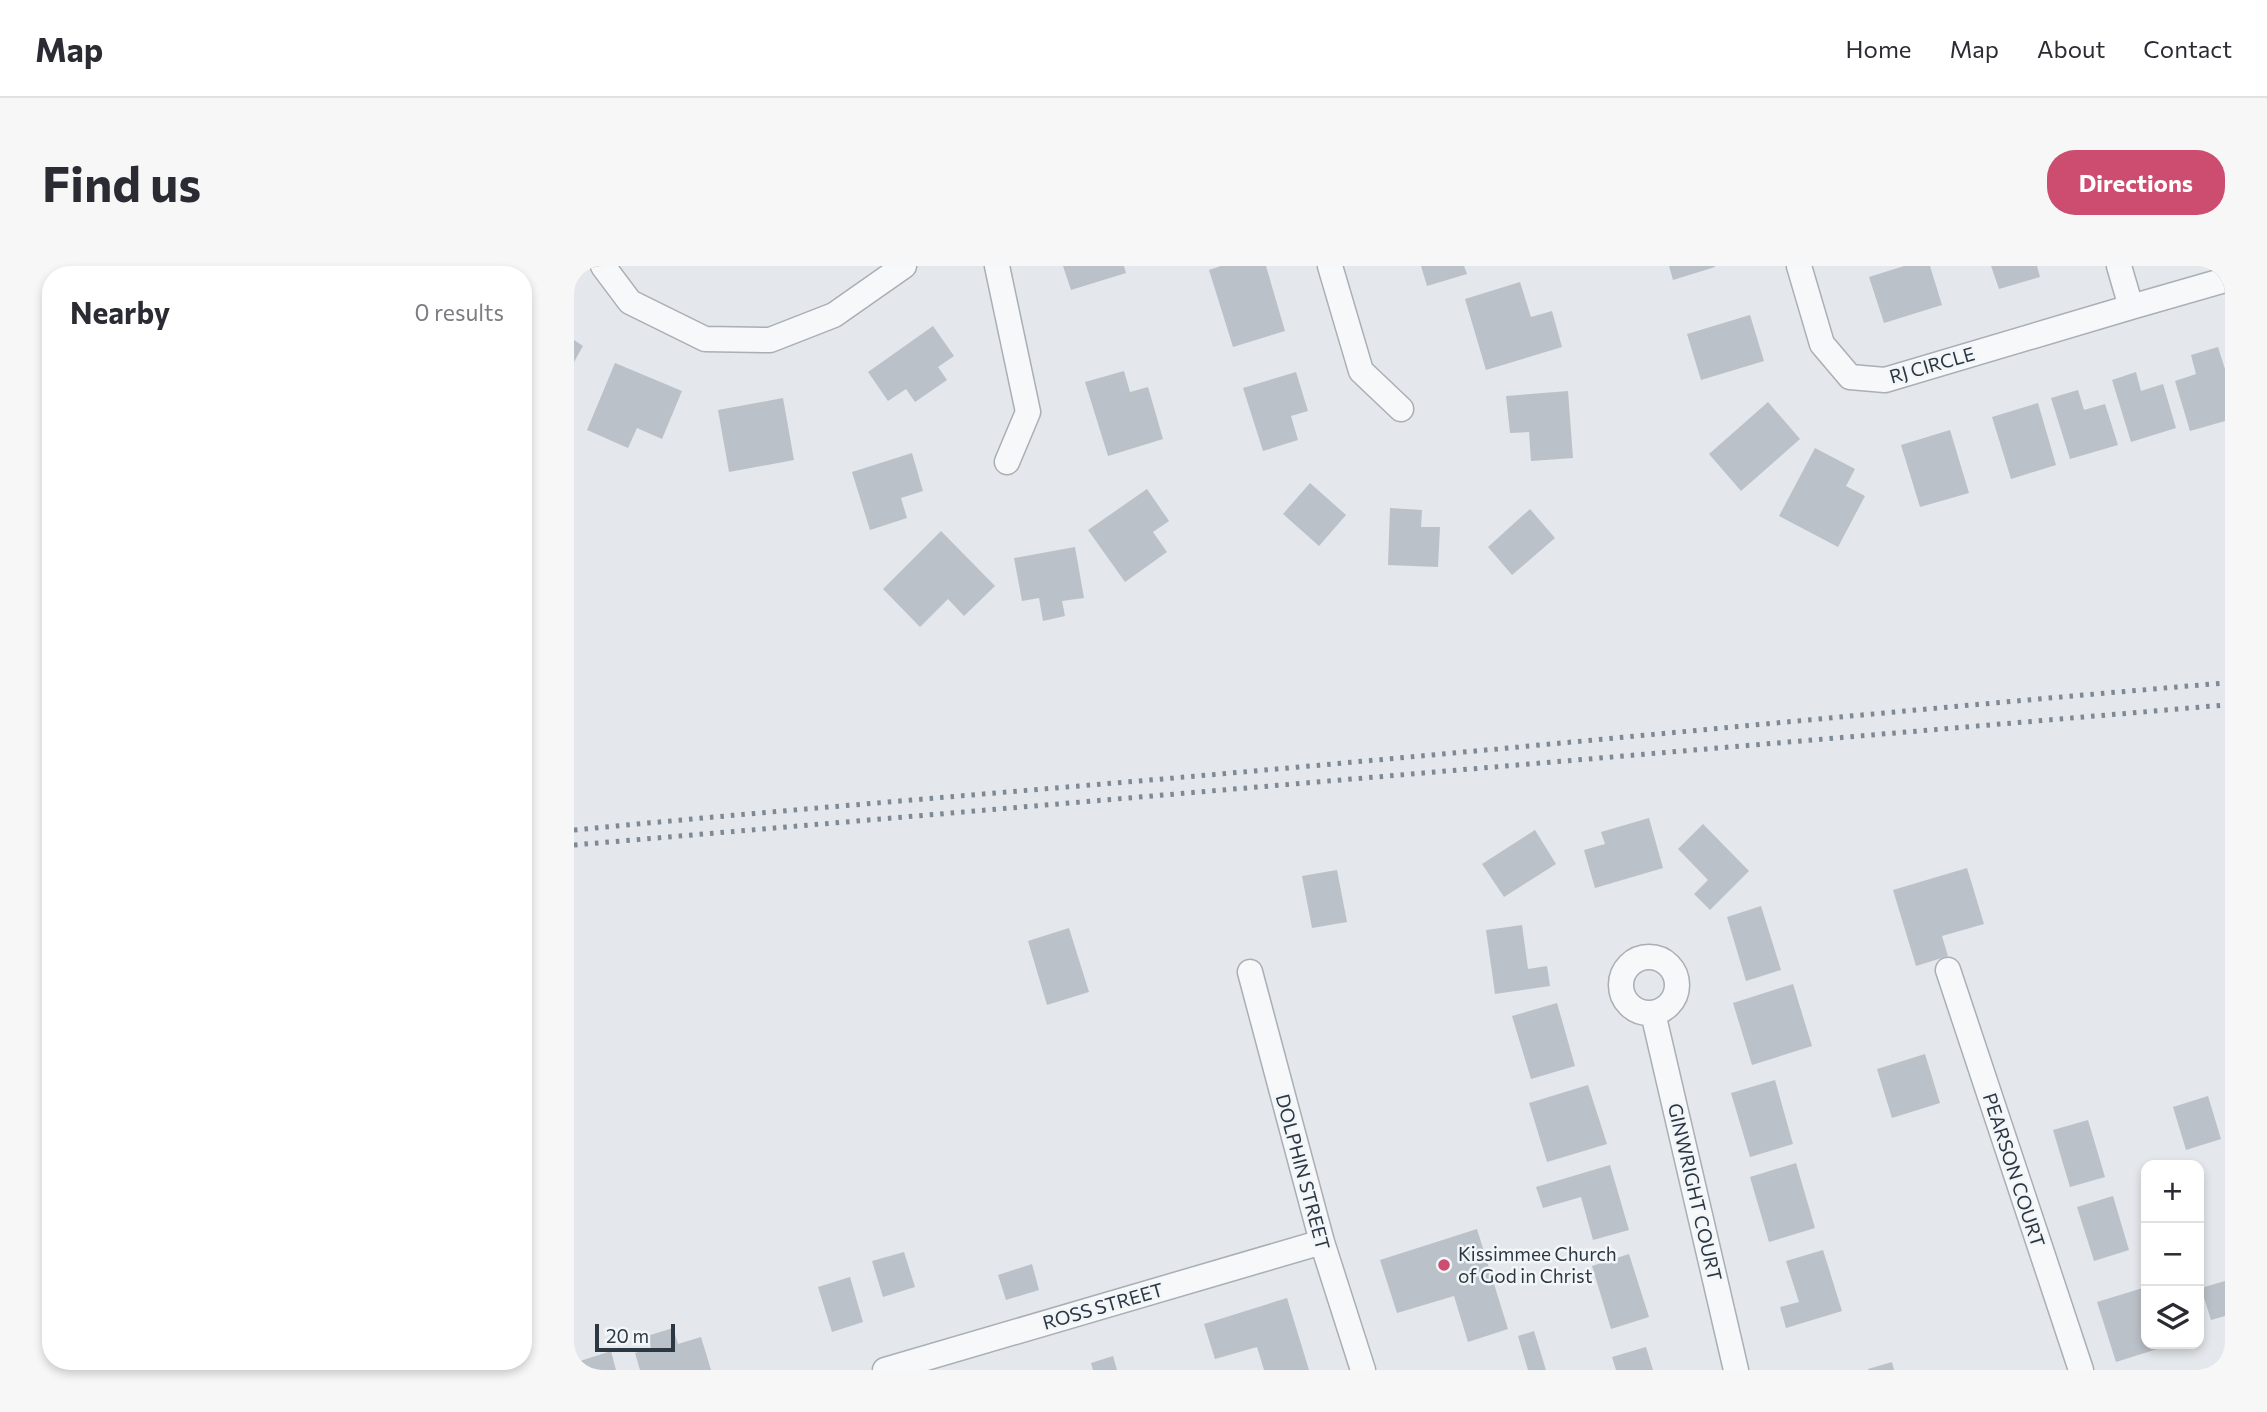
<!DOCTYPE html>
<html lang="en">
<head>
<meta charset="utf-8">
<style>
  body { margin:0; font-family:Commissioner,sans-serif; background:#f7f7f7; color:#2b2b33 }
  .controls { position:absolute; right:21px; bottom:21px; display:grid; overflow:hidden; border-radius:14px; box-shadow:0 4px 10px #0003 }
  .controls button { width:63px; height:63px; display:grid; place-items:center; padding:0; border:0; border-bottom:2px solid #e1e1e2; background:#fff; color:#2b2b33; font:35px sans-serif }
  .scale { position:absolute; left:21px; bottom:18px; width:80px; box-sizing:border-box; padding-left:7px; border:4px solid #2b3743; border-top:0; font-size:19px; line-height:24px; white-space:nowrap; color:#2b3743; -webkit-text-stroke:5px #f3f6f8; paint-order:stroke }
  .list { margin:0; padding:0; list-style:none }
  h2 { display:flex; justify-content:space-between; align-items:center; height:91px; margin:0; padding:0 28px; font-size:30px }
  h2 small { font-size:23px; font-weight:400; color:#7c7c81 }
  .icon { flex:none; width:38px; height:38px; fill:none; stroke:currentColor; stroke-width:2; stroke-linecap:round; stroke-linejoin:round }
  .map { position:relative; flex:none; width:1651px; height:1104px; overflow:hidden; border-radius:28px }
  header { display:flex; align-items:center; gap:42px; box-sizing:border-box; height:98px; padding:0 35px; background:#fff; border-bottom:2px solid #e1e1e2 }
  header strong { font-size:33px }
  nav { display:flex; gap:38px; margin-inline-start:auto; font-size:24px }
  .intro { display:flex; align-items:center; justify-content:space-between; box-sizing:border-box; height:168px; padding:0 42px }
  h1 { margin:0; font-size:49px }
  .button { padding:18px 32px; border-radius:28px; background:#cc4d6f; color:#fff; font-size:24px; font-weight:700 }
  main { display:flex; gap:42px; padding:0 42px }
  aside { flex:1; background:#fff; border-radius:28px; box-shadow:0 4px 10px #0003 }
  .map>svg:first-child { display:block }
  .building { fill:#bbc1c8 }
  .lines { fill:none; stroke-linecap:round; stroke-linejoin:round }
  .street-casing { stroke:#a9afb5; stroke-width:27 }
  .street { stroke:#f6f8f9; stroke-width:24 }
  .rail { stroke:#7d8995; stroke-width:5; stroke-dasharray:3.5 7; stroke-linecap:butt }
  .poi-dot { fill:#cc4d6f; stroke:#f3f6f8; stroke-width:2.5 }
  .labels { text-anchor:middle; stroke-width:5; stroke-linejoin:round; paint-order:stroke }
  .street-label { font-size:19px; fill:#2b3743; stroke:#f3f6f8 }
  .poi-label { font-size:19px; fill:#2b3743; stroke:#f3f6f8; text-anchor:start }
</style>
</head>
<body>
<header>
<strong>Map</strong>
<nav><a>Home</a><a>Map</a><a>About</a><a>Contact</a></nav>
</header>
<div class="intro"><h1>Find us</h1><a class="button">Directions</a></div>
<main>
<aside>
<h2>Nearby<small>0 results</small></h2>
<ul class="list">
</ul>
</aside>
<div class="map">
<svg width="1651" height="1104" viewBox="0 0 1651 1104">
  <rect width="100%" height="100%" fill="#e4e7eb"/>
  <path class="building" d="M489,0H550L552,7L497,24Z
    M647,0H692L711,65L659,81L635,4Z
    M847,0H890L893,8L853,20Z
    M1095,0H1141V1L1099,14Z
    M1330,0H1356L1368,39L1310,57L1295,11Z
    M1417,0H1463L1466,11L1425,23Z
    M946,16L957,51L978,45L988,81L912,104L891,33Z
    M1176,49L1190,95L1127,114L1113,68Z
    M359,60L380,90L364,101L373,114L341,136L332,123L314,135L294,106Z
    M0,74L9,80L0,96Z
    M1644,81L1651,103V155L1616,165L1601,115L1622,108L1617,89Z
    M41,97L108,125L88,173L63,162L54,182L13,164Z
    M550,105L556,126L574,121L589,173L534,190L511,116Z
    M722,106L734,145L717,150L724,174L689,185L669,122Z
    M1562,106L1567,125L1589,118L1602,162L1557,176L1538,114Z
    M1504,124L1510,144L1531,138L1544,179L1496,193L1477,132Z
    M994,125L999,192L957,195L955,166L936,167L932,130Z
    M209,132L220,194L155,206L144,144Z
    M1194,136L1226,173L1167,225L1135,188Z
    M1464,137L1482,199L1437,213L1418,151Z
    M1376,164L1395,227L1346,241L1327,179Z
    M1241,182L1281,203L1272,220L1291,230L1264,281L1205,250Z
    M338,187L349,225L327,232L333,252L296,264L278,206Z
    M736,217L772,249L745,280L709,248Z
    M573,223L595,255L579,266L593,286L551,316L514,264Z
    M816,242L848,244L847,261H866L864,301L814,299Z
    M956,243L981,272L938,309L914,281Z
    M367,265L421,320L390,350L374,333L346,361L309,323Z
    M501,281L510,332L488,335L491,350L469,355L465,332L448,335L440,292Z
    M1075,552L1089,602L1021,622L1010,584L1031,578L1027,566Z
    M1129,558L1175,605L1136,644L1120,628L1134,614L1104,583Z
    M961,564L982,598L930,631L908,598Z
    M1393,602L1410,658L1368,670L1374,690L1342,700L1319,624Z
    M763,604L773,656L738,662L728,610Z
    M1187,640L1207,704L1172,715L1153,651Z
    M948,659L954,703L973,700L976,720L921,728L912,664Z
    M495,662L515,726L473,739L454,675Z
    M1219,718L1238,780L1178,799L1159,737Z
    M983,737L1001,800L957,813L938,750Z
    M1351,788L1366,837L1318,852L1303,803Z
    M1201,814L1219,878L1176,891L1157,827Z
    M1014,819L1033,878L973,896L955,837Z
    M1634,830L1647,873L1612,884L1599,841Z
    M1514,854L1531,911L1496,921L1479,864Z
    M1222,897L1241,962L1195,976L1176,911Z
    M1036,899L1055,964L1019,974L1007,931L969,942L962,921Z
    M1539,930L1555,984L1520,995L1503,941Z
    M903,963L934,1063L894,1076L880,1030L823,1047L806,994Z
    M1249,984L1268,1045L1212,1062L1206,1041L1225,1036L1212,995Z
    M330,986L341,1021L309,1031L298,995Z
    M1055,988L1075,1051L1037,1063L1018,1000Z
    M458,998L465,1024L432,1034L424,1009Z
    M276,1011L289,1056L258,1066L244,1021Z
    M1651,1015V1050L1637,1054L1627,1022Z
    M1572,1021V1078H1599L1542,1096L1523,1036Z
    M713,1032L735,1104H690L683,1081L641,1093L630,1058Z
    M99,1062L104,1078L127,1071L137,1104H66L61,1087L77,1082L73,1070Z
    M960,1065L972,1104H954L944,1070Z
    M1072,1081L1079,1104H1042L1038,1091Z
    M37,1085L42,1104H0V1097Z
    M539,1090L543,1104H519L517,1097Z
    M1318,1096L1320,1104H1294V1103Z"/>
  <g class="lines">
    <g class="street-casing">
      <path id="street" d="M29,0L56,36L131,73L196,74L260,49L330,0
        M423,0L454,146L433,196
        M756,0L787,105L827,143
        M1225,0L1248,78L1276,111L1311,114L1557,41L1545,0
        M1557,41L1651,14
        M1047 719a28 28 0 1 1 56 0a28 28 0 1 1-56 0Z
        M1374,704L1507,1104
        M676,706L748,976L789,1104
        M1079,747L1162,1104
        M311,1104L748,976"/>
    </g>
    <use href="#street" class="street"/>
    <path class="rail" d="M0,564C260,539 520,520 780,496C1070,470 1360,441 1651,417
      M0,579L1651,439"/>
  </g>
  <circle class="poi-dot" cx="870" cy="999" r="7"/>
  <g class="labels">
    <g class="street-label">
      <text transform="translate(1358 99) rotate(-16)" y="7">RJ CIRCLE</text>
      <text transform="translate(1440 904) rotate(72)" y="7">PEARSON COURT</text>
      <text transform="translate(729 906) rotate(75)" y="7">DOLPHIN STREET</text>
      <text transform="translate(1121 926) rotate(77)" y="7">GINWRIGHT COURT</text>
      <text transform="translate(529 1040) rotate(-16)" y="7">ROSS STREET</text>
    </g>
    <g class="poi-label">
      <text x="884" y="995">Kissimmee Church<tspan x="884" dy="22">of God in Christ</tspan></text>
    </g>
  </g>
</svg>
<div class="controls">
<button>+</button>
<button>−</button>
<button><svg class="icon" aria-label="layers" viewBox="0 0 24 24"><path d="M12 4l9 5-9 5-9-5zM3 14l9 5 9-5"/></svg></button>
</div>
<div class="scale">20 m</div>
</div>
</main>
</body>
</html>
